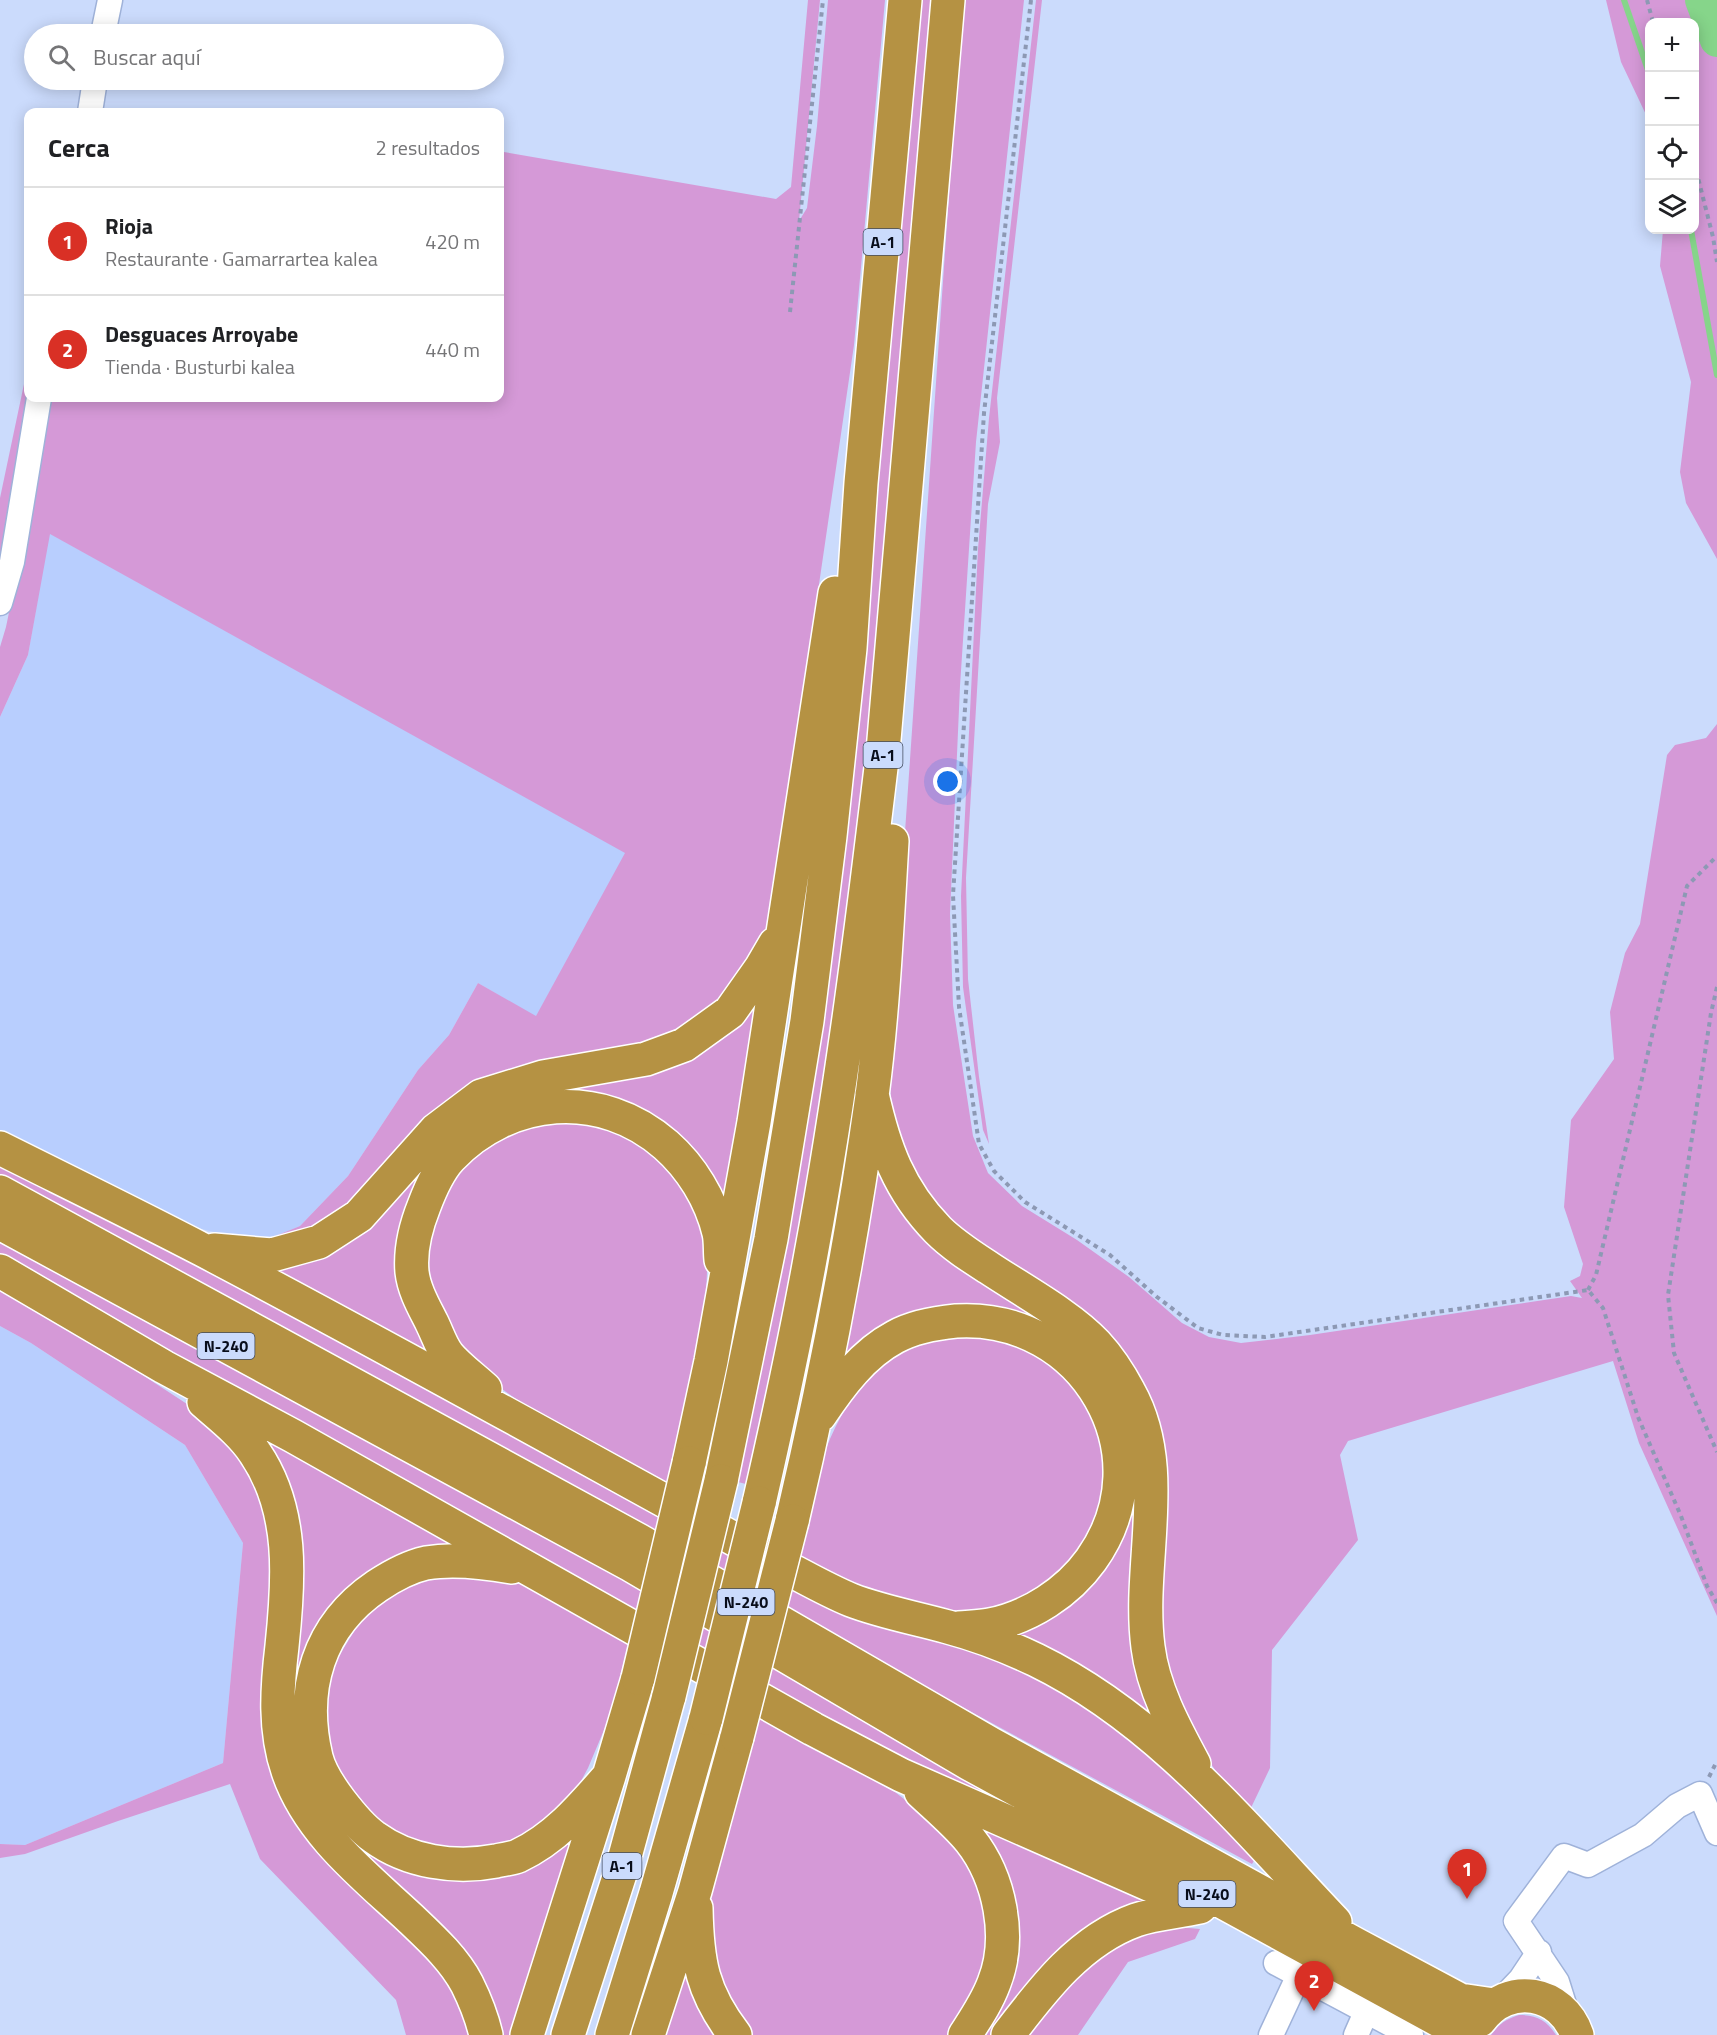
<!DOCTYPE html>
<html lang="es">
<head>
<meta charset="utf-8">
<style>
  body { margin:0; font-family:"Titillium Web",sans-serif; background:#f6f6f6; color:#202124 }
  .controls { position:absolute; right:18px; top:18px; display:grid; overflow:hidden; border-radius:12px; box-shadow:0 3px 15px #0003 }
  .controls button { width:54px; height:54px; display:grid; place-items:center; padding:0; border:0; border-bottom:2px solid #e0e0e0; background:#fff; color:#202124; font:30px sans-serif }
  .you { position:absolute; left:948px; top:782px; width:21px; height:21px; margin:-15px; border:4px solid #fff; border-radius:50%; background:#1a73e8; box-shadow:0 0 0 9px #1a73e833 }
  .badge { display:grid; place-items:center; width:39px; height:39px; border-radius:50%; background:#d93025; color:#fff; font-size:20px; font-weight:700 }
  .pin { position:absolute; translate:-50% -50px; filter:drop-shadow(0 2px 3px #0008) }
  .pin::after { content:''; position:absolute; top:32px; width:21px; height:18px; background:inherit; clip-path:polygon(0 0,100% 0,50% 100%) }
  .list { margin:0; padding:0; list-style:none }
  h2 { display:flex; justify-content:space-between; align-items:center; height:78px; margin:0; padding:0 24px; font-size:26px }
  h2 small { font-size:20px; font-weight:400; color:#757577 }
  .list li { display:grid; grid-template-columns:39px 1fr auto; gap:18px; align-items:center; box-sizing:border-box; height:108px; padding:0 24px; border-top:2px solid #e0e0e0 }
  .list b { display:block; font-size:22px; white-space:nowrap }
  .list p { margin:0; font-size:20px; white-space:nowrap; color:#757577 }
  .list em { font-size:20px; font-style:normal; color:#757577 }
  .icon { flex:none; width:33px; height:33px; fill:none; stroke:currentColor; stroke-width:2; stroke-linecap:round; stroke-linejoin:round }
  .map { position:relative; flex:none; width:1717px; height:2035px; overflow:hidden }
  .search { position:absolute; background:#fff; box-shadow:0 3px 15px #0003; left:24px; top:24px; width:480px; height:66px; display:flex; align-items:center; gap:15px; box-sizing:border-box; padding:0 21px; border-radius:33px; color:#757577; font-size:22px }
  .panel { position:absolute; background:#fff; box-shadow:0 3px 15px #0003; left:24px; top:108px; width:480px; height:294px; border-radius:12px }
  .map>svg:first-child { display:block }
  .built { fill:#b8cefe }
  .green { fill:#d599d7 }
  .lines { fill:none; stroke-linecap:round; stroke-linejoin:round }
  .stream { stroke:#86d58a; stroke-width:6 }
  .river { stroke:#86d58a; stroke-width:34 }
  .minor-casing { stroke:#9fb2d9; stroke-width:27 }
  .highway-casing { stroke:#fff; stroke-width:36 }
  .path { stroke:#8d99b4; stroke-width:4; stroke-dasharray:4.5 4.5; stroke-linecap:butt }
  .minor { stroke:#fff; stroke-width:24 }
  .highway { stroke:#b59243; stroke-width:33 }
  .highway-bridge-casing { stroke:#fff; stroke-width:36; stroke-linecap:butt }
  .highway-bridge { stroke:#b59243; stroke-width:33 }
  .labels { text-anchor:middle; stroke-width:4.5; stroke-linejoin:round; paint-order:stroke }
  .shield { fill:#cbdbfc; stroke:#424b5e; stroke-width:1.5 }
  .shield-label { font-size:16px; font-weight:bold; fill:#080d1b }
</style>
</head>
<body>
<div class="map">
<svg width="1717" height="2035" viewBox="0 0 1717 2035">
  <rect width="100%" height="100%" fill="#cbdbfc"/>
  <path class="built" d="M49,533L626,853L536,1017L478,983L449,1035L418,1070L348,1176L300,1226L268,1239L235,1237L189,1226L0,1131V717L28,655Z
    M0,1326L31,1343L185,1445L243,1543L223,1763L25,1845L0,1844Z"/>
  <path class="green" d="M808,0H820L799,221L807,208L817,126L828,0H885L854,345L773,899L765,933L723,1001L669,1036L619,1053L533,1063L497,1074L457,1094L330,1224L268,1239L300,1226L348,1176L418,1070L449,1035L478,983L536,1016L625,853L50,534L28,655L0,717V647L6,627L33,496L50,398H500V203L502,202L501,188L504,152L776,199L791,187Z
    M919,0H932C899,319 885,640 844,959C822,1136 785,1310 750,1485L738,1482L795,1192L871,581L895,261Z
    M965,0H1024L976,442L960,686L950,914L953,1005L973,1136L988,1173L1022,1206L1077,1240L1129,1277L1182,1323L1209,1337L1241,1343L1310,1335L1571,1296L1582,1298L1570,1281L1580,1276L1583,1264L1564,1207L1571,1120L1614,1059L1610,1012L1625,953L1640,924L1667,755L1675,745L1706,738L1717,724V1616L1639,1443L1613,1361L1348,1441L1340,1455L1358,1540L1272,1650L1270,1768L1249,1812L1232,1794L1197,1744L1173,1689L1161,1628L1160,1429L925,1199L895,1135L886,1051L905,832L957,78Z
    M1036,0H1042L997,398L1000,442L988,504L966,878L968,979L979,1077L989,1144L983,1130L963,987L961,896L978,549L989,418Z
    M1606,0H1717V559L1686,503L1680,472L1691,382L1660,266L1663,230H1694V22H1650L1649,121L1621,62Z
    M28,365V398L0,557V498Z
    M759,998L726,1213L715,1193L567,1095L418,1187L438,1362L261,1266L279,1264L463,1116L624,1072Z
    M583,1119L646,1144L687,1191L700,1225L707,1272L705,1316L667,1482L527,1407L480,1373L451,1340L434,1296L425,1245L447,1181L473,1153L508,1131Z
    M875,1155L1063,1329L1134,1426L1158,1722L1119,1690L1076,1664L1007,1634L1077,1594L1119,1421L990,1311L839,1371Z
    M0,1161L356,1345L799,1587L1049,1676L1154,1751L1255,1859L1252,1864L903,1675L0,1174Z
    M0,1243L634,1583L1048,1825L921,1773L0,1260Z
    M0,1282L187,1404L233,1446L261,1492L273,1550V1589L261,1724L273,1775L427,1955L458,1997L473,2035H406L396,2000L260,1859L230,1784L118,1821L25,1854L0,1858V1844L25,1845L223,1763L243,1543L185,1445L31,1343L0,1326Z
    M962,1333L1009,1341L1036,1352L1071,1378L1091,1413L1102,1441L1107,1477L1101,1520L1053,1583L1003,1609L956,1614L909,1607L797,1561C812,1491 825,1413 883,1365C887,1361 892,1357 897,1354C917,1342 941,1338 962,1333Z
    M268,1438L458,1546L355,1588L303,1742L397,1863L577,1834L513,2035H495L382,1884L297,1765L265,1442Z
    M444,1574C455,1574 466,1573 477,1574C530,1579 583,1615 629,1640L612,1711L588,1768L568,1805L540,1828L502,1844L473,1851L434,1847L393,1835L355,1806L335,1767L325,1726V1694L334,1664L364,1615L388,1595Z
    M758,1715L895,1792L932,1821L962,1851L984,1891L990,1931L985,1965L974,2000L954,2030L948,2035H751L726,2002L707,1925L719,1851Z
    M967,1818L1166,1901L994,2035H980L1001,2000Z
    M1189,1928L1200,1929L1195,1939L1128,1962L1078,2035H1025C1056,1999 1091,1949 1138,1934C1154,1929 1172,1928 1189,1928Z
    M685,1967L720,2035H663Z
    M1519,2015C1536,2015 1547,2020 1556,2035H1491C1499,2024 1506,2019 1519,2015Z"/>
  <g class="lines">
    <path class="stream" d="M1624,0L1650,76
      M1691,230L1717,375"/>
    <path class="river" d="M1702,0L1717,40"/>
    <g class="minor-casing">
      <path id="minor" d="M103,34L110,0
        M90,112L95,80
        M0,603L12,562L39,398
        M1276,1963L1411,2035
        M1499,2002L1521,1979L1539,1952
        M1568,2017L1557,1982L1516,1921L1564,1856L1588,1865L1643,1835L1677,1806L1700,1794L1717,1833
        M1271,2035L1299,1975
        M1356,2035L1367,2010"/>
    </g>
    <g class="highway-casing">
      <path id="highway" d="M872,1094C884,1148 899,1190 938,1230C953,1245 972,1257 989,1268C1022,1290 1070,1316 1096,1344C1109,1358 1120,1375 1129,1392C1172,1469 1137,1563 1148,1647C1153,1688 1174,1727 1194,1764
        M0,1148C68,1182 136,1215 203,1250C399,1353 593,1462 787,1568C808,1579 829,1591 851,1600C882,1612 916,1618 948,1627C978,1635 1009,1647 1036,1660C1157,1719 1244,1826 1335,1922
        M0,1192L640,1541L991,1744L1355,1944L1460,2000L1494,2005
        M0,1223L631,1565L970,1764L1446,2024L1458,2035
        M214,1250L272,1255L319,1242L359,1216L436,1130L481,1096L543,1077L646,1059L684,1045L730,1012L761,968L775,944
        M0,1271L164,1367L293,1436L813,1729L901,1775L1164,1891
        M485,1389C473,1378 458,1367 448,1355C441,1346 437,1333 432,1323C424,1307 414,1290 412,1272C410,1250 416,1226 424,1206C430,1190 439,1170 450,1158C509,1096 601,1088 666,1145C691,1167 711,1199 719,1233C721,1241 720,1251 721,1260
        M204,1402C221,1417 242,1433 255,1453C294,1510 289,1580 282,1646C277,1688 274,1730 288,1771C309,1833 365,1876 411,1919C431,1938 454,1959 467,1984C475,2000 482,2018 486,2035
        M820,1415C840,1385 863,1354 895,1337C913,1327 935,1323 956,1321C1084,1313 1167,1454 1091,1560C1068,1592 1030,1617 990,1625C980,1627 969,1627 959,1628
        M689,1463L711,1361L754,1122L835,593
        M721,1481L771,1239L807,1021L830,836L850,648L861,483L905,0
        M759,1503C778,1420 796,1337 811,1254C842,1087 863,919 883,751L948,0
        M792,1521C825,1381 852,1239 872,1096C883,1012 887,926 892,841
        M512,1567C484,1562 454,1558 426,1563C408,1567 392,1576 377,1586C318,1626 300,1689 316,1757C320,1773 331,1789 340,1801C350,1814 361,1828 374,1837C408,1862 455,1869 496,1861C503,1859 511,1859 518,1856C556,1838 582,1807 609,1776
        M921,1792C937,1807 956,1823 970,1840C1000,1878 1012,1938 994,1983C987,2002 976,2018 965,2035
        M696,1908C697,1962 702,1992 735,2035
        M1480,2020C1508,1981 1562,1991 1577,2035
        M527,2035L609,1776L638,1678
        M568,2035L621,1871L669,1696
        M612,2035L656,1893L706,1718
        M648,2035L695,1891L737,1737
        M1008,2035C1043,1989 1080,1940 1136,1920C1156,1913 1179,1912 1200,1907"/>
    </g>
    <path class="path" d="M1031,0L984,413L953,895L959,1007L979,1144L994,1171L1025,1202L1110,1255L1157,1297L1198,1328L1223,1335L1265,1337L1588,1290L1603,1308L1638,1417L1681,1516L1707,1586L1717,1603
      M1647,0L1653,22
      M1694,162L1713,237L1717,262
      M790,312L823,0
      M1717,987L1711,1013L1668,1295L1674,1353L1717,1452
      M1588,1290L1596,1275L1687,886L1717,856
      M1709,1777L1717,1761"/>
    <use href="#minor" class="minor"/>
    <use href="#highway" class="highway"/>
    <g class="highway-bridge-casing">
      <path id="highway-bridge" d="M638,1678L689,1463
        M669,1696L721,1481
        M706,1718L759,1503
        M737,1737L792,1521"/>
    </g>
    <use href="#highway-bridge" class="highway-bridge"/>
  </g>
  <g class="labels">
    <g class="shield">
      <rect x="863.5" y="229" width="39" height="26" rx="4.5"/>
      <rect x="863.5" y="742" width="39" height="26" rx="4.5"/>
      <rect x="197.5" y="1333" width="57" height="26" rx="4.5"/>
      <rect x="717.5" y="1589" width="57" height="26" rx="4.5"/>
      <rect x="602.5" y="1853" width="39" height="26" rx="4.5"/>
      <rect x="1178.5" y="1881" width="57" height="26" rx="4.5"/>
    </g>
    <g class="shield-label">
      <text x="883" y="248">A-1</text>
      <text x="883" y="761">A-1</text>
      <text x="226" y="1352">N-240</text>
      <text x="746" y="1608">N-240</text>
      <text x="622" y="1872">A-1</text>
      <text x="1207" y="1900">N-240</text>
    </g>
  </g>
</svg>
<div class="controls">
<button>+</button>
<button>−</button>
<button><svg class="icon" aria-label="locate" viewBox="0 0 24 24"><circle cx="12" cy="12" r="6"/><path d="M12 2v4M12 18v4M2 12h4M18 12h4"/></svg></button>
<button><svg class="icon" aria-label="layers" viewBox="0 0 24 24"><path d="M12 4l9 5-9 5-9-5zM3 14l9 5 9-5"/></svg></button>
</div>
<div class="you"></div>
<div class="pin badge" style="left:1467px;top:1899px">1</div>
<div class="pin badge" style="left:1314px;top:2011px">2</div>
<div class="search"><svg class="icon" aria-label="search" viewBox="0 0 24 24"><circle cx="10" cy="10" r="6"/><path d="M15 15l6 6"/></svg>Buscar aquí</div>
<section class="panel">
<h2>Cerca<small>2 resultados</small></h2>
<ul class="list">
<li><span class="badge">1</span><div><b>Rioja</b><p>Restaurante · Gamarrartea kalea</p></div><em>420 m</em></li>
<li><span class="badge">2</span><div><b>Desguaces Arroyabe</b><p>Tienda · Busturbi kalea</p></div><em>440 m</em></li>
</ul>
</section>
</div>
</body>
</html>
